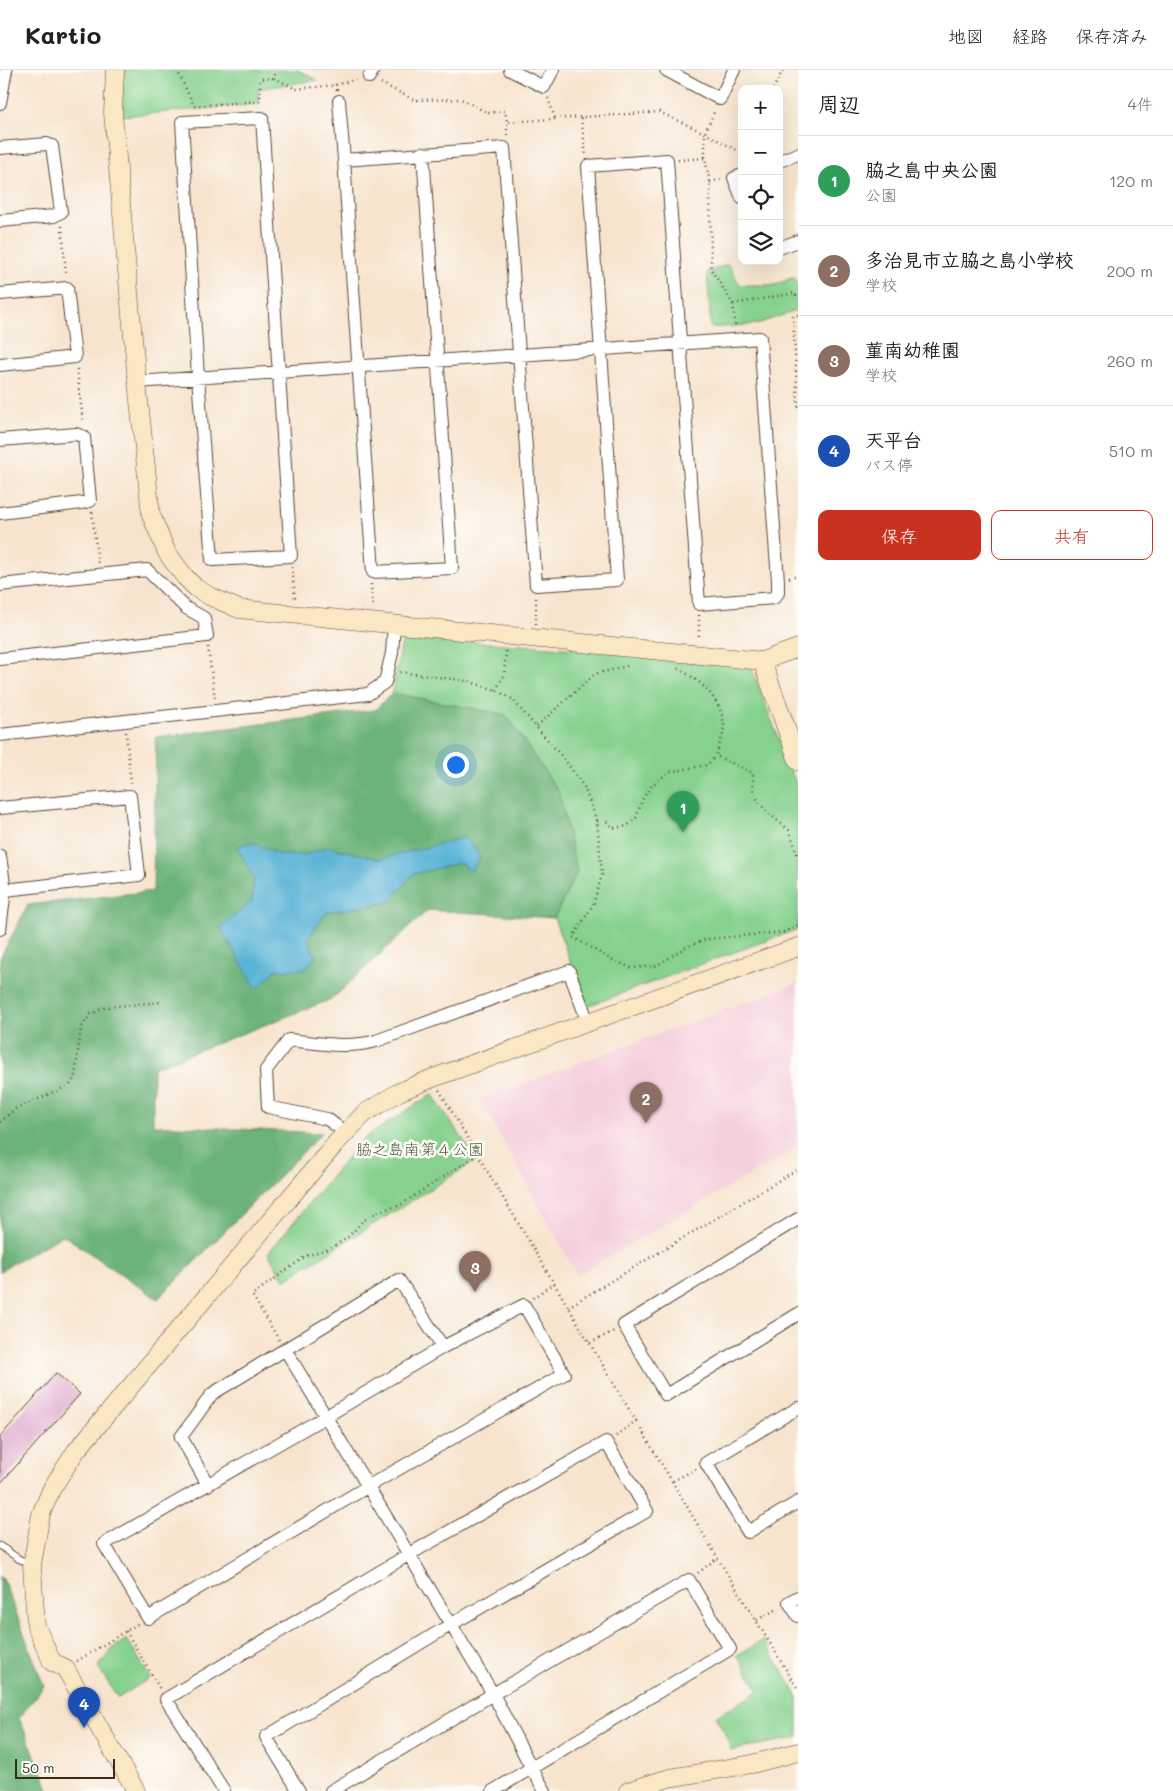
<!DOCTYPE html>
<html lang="ja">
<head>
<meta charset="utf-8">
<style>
  body { margin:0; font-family:Mali,"Klee One",sans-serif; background:#f6f6f6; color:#202124 }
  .controls { position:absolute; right:15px; top:15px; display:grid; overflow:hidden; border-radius:10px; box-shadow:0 5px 20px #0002 }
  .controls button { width:45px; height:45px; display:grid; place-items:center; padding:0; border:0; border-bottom:1px solid #e0e0e0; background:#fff; color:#202124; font:25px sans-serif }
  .scale { position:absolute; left:15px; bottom:12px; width:100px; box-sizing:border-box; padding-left:5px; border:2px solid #3b2a1e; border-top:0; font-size:14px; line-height:18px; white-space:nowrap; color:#3b2a1e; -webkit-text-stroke:4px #fdfcf7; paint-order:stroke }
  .you { position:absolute; left:455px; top:694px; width:18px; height:18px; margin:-12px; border:4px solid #fff; border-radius:50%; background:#1a73e8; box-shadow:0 0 0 8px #1a73e833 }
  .badge { display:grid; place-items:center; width:32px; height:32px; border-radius:50%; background:#c8321e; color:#fff; font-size:16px; font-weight:700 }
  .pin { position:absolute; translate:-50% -41px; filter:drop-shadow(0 1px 2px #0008) }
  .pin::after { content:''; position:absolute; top:26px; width:18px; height:15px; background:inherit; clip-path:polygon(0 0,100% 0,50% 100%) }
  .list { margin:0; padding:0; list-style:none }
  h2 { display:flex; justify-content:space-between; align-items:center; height:65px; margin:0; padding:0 20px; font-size:21px }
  h2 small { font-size:16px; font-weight:400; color:#757577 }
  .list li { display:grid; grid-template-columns:32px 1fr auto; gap:15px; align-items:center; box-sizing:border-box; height:90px; padding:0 20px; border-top:1px solid #e0e0e0 }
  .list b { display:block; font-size:19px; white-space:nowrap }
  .list p { margin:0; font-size:16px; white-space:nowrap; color:#757577 }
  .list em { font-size:16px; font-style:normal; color:#757577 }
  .actions { display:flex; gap:10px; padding:15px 20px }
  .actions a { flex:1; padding:11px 0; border:1px solid #c8321e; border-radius:10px; text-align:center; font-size:18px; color:#c8321e }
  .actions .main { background:#c8321e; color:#fff }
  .icon { flex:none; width:28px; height:28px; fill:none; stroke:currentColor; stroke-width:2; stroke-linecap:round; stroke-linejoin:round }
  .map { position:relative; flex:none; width:798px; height:1721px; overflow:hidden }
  header { display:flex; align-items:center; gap:30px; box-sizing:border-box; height:70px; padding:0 25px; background:#fff; border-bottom:1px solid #e0e0e0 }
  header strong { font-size:24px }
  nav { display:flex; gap:28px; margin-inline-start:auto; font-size:18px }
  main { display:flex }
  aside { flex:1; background:#fff }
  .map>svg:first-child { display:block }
  .built { fill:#f5cfdc }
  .green { fill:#86d18e; stroke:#607e56 }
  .forest { fill:#6cb379; stroke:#546e4c }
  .water { fill:#58b3d6; stroke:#4a6e7a }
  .building { fill:#dea7ce }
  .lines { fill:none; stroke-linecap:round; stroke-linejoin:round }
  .lane-casing { stroke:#574638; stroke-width:8 }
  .street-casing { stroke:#574638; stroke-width:14 }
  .secondary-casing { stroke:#574638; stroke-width:19 }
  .path { stroke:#574638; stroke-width:2.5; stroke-dasharray:1 4; stroke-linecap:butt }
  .lane { stroke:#fff; stroke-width:6 }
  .street { stroke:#fff; stroke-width:12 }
  .secondary { stroke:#fae7c3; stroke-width:18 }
  .labels { text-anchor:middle; stroke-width:5; stroke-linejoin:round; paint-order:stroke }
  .park-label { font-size:16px; fill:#525c40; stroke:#fdfcf7 }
</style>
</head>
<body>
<header>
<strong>Kartio</strong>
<nav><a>地図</a><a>経路</a><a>保存済み</a></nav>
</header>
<main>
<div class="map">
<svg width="798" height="1721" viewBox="0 0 798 1721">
  <rect width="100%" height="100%" fill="#fdfcf7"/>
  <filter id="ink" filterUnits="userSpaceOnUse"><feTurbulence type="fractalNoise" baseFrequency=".02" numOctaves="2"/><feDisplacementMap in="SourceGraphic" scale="10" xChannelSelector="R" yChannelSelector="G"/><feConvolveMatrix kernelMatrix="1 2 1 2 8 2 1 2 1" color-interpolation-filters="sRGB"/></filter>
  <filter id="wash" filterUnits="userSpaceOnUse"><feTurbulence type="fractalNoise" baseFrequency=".0096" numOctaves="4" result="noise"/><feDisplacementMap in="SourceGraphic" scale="20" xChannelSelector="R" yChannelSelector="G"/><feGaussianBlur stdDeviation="1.12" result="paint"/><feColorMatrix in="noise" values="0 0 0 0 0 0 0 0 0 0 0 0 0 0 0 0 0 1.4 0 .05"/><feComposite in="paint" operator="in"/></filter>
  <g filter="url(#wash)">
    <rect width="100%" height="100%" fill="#f7e4ce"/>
    <path class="built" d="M798,913V1077L577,1205L480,1029Z"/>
    <path class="green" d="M119,0H298L317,10L258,19L259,34L121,46Z
      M728,194L740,215H775L794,207L798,216V240L757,254L711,258L707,202Z
      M403,567L741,590L751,597L798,719V859L587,936L554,848L577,802L506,645L392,623Z
      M432,1024L477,1090L284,1210L268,1183L362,1070Z
      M127,1569L150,1608L118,1628L98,1597L113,1578Z
      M764,1570L798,1627V1667L730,1681L728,1668L715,1647L759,1621L737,1585Z"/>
    <path class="forest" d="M392,623L506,645L559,722L577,802L554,848L428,840L332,929L153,998V1055L322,1063L158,1229L63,1165L5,1198L0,1202V888L28,835L153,821L156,667L375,640Z
      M0,1506L3,1509L44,1616L19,1648L50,1721H0Z"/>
    <path class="water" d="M466,767L480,787L471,801L460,793L413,804L390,832L327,842L308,867L315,888L305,899L276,900L257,919L220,858L252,831L254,808L237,777L251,772L281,785H305L328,777L380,789Z"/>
    <g id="blocks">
      <path class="building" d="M56,1303L80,1324L0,1414V1367Z"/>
    </g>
  </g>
  <g filter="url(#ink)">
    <use href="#blocks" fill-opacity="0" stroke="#574638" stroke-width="1"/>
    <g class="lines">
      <g class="lane-casing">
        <path id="lane" d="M0,1476L19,1489L31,1494"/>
      </g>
      <g class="street-casing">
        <path id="street" d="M510,0L544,17L553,0
          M666,0L720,29L734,0
          M369,7L373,0
          M339,31L344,90L373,502L452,498L423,83
          M0,33L6,0
          M262,48L291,486L212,490L198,307L182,52Z
          M0,78L47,74L52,76L61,142L54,146L0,151
          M779,91L798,84
          M742,105L734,108L742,128
          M779,178L798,171
          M0,224L67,218L75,287L0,295
          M137,312L760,268L778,511V523L774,528L699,534L667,90L588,96L617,510L536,515L504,78L344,90
          M0,370L76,364L84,367L90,431L82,433L0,443
          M0,515L147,500L186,538L204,548L207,566L0,589
          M0,665L368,624L385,612L392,583L394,555
          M0,738L130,726L139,805L5,820
          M0,786L5,820L0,859
          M346,1063L327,1049L268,1037L266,1000L289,970C318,973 347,979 376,971L569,901L588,952
          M798,1149L624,1255L666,1325L798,1244
          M524,1235L564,1304L367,1417L148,1548L104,1474L325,1347L443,1277Z
          M285,1279L493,1624L532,1699L545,1721
          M798,1338L706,1393L748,1462L798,1432
          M208,1415L181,1367L212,1324L399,1210L443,1277
          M798,1527L789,1532L798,1546
          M224,1721L166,1629L408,1485L606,1372L647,1441L450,1555L266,1667L299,1721
          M331,1721L493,1624L689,1510L730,1579L493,1721"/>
      </g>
      <g class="secondary-casing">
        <path id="secondary" d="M115,0L113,43L137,312L151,445L167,483L185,507L196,518L209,526L239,539L762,591L798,578
          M762,591L798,691
          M136,1721L65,1598L52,1592L36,1556L32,1495L41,1444L52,1418L76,1381L336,1073L365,1043L399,1022L433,1008L798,877
          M628,1721L669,1708L752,1694L798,1682"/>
      </g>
      <path class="path" d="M177,0L194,36L260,31V9L274,8L276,0
        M274,8L296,19L336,15
        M381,13L414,30L461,29L488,43L505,41L507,52L659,42L705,63L742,83
        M773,19L783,0
        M337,20L336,15L357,9
        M548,28L555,48
        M581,48L586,85
        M507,65V52
        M705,87V63L715,40
        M678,90L705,88L710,112L711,199L733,234L736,258
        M710,112L723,109
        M62,156L66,205
        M733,234L795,223L798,229
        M798,245L793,246L798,337
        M77,299L83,353
        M92,442L98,494
        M292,497L295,529
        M789,508L798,505
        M371,514L373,538
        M699,545V570
        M536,554V527
        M208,577L215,629
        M678,599C700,609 722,630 724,656C724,665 718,677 716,686L753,703V723L765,740L790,761L798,788
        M400,602L467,611L496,620L512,629L564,689L584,717L597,751L602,805L593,835L573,867L610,889L632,898L656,896L686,877L707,869L784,862L798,855
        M496,620L504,605L506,579
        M537,656L595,604L631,595
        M126,662L131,714
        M597,751H606L613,758L627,756L636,748L643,728L652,715L669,702L707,695L716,686
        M439,1020L717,1487L798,1619
        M0,1052L15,1039L70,1015L75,1007L81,958L91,944L106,937L162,932
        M533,1228L554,1213
        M568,1237L798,1099
        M279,1270L252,1225L306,1186L331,1178L347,1168L363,1151L377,1142L400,1135L477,1085
        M590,1273L614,1261
        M616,1366L637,1350
        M673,1411L696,1399
        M698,1503L717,1488
        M757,1550L779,1538
        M126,1561L160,1619
        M77,1591L139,1553"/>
      <use href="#lane" class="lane"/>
      <use href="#street" class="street"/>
      <use href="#secondary" class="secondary"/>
    </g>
  </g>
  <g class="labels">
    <g class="park-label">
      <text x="420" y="1085">脇之島南第４公園</text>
    </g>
  </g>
</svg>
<div class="controls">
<button>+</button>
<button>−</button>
<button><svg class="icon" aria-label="locate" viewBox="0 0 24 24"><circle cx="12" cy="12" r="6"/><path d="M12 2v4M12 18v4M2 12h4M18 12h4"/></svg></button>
<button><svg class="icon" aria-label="layers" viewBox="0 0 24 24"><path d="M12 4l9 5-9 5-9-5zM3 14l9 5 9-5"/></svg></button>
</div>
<div class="scale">50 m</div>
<div class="you"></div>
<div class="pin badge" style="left:683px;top:762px;background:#2e9e5b">1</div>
<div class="pin badge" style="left:646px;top:1053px;background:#8d6e63">2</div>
<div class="pin badge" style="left:475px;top:1222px;background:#8d6e63">3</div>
<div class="pin badge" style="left:84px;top:1658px;background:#1a4fb4">4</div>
</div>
<aside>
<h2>周辺<small>4件</small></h2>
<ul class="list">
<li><span class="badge" style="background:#2e9e5b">1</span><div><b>脇之島中央公園</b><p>公園</p></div><em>120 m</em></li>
<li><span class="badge" style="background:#8d6e63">2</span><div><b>多治見市立脇之島小学校</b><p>学校</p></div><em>200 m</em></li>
<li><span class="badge" style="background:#8d6e63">3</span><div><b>菫南幼稚園</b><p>学校</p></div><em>260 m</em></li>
<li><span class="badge" style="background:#1a4fb4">4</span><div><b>天平台</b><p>バス停</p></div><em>510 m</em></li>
</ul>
<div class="actions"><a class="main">保存</a><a>共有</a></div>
</aside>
</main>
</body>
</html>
